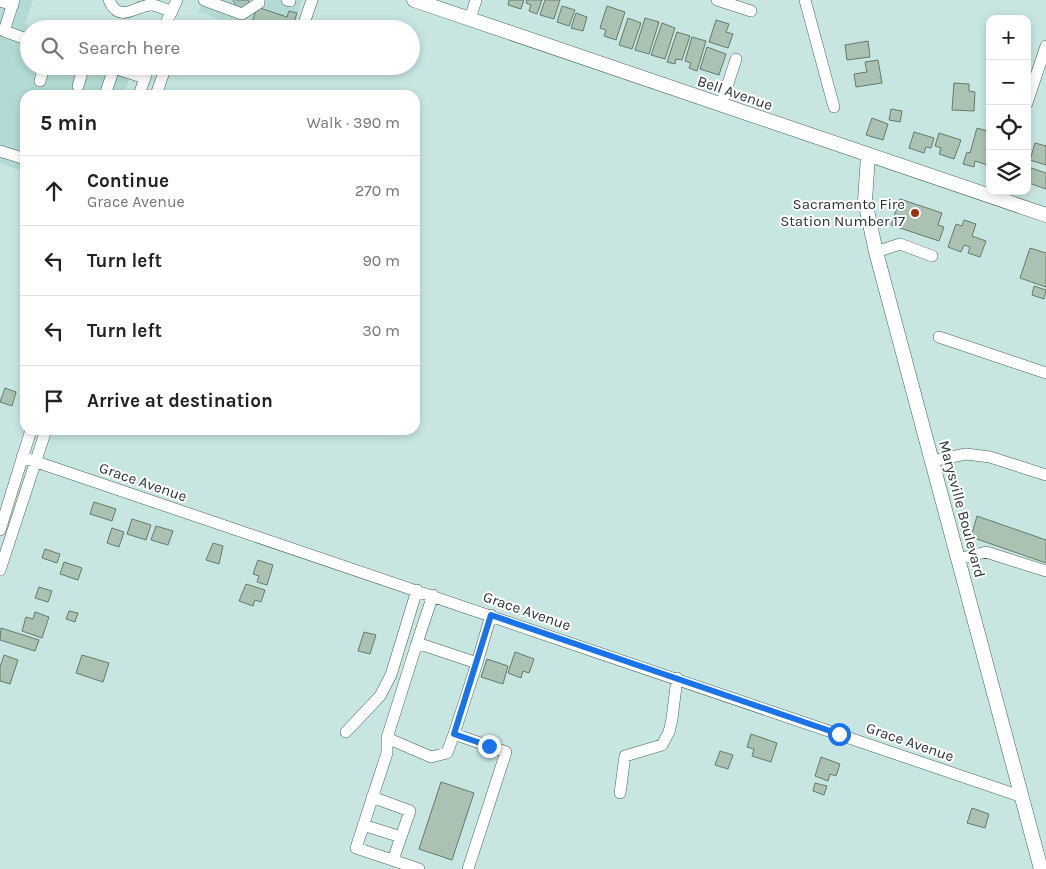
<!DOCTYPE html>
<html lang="en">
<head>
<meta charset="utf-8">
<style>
  body { margin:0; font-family:Karla,sans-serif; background:#f6f6f6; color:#222 }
  .controls { position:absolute; right:15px; top:15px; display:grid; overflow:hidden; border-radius:10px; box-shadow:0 2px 8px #0003 }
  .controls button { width:45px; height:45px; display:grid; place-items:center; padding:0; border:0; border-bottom:1px solid #e0e0e0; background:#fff; color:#222; font:25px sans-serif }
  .stop { position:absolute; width:15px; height:15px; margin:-11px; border:4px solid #1a73e8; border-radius:50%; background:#fff }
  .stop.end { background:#1a73e8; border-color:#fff; box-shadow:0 1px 5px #0008 }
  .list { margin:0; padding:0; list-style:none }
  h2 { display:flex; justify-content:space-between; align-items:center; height:65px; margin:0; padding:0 20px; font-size:21px }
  h2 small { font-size:16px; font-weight:400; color:#767676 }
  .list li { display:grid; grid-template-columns:32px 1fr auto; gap:15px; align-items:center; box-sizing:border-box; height:70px; padding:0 20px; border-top:1px solid #e0e0e0 }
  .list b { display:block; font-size:19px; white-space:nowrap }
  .list p { margin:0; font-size:16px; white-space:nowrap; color:#767676 }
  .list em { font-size:16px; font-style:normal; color:#767676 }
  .icon { flex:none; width:28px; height:28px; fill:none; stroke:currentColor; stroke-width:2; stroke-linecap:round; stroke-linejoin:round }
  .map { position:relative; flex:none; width:1046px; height:869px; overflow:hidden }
  .search { position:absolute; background:#fff; box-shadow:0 2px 8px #0003; left:20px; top:20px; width:400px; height:55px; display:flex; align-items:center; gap:12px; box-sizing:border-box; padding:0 18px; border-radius:28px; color:#767676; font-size:19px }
  .panel { position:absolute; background:#fff; box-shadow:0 2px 8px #0003; left:20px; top:90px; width:400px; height:345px; border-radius:15px }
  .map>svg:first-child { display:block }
  .built { fill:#b3dad4 }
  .building { fill:#abc2b2; stroke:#657a6c }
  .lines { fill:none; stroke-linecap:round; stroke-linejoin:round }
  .minor-tunnel { stroke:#a7c2bf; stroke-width:11; stroke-dasharray:11 5.5; stroke-linecap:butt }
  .minor-casing { stroke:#445f5b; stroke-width:12 }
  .major-casing { stroke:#445f5b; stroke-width:15 }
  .minor { stroke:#fff; stroke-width:11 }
  .major { stroke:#fff; stroke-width:14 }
  .route { stroke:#1a73e8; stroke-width:6 }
  .poi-dot { fill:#98310e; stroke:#fff; stroke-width:2 }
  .labels { text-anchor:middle; stroke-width:4; stroke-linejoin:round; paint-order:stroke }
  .street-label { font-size:15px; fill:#283432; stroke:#fff }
  .poi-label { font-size:15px; fill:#283432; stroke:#fff; text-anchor:end }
</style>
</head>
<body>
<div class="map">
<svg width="1046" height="869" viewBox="0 0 1046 869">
  <rect width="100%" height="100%" fill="#c7e6e2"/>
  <path class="built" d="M0,0H33L25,24L38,29H29V66H133L124,95H25V172L0,163Z
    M203,0H302L293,29H249L199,12Z"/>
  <path class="building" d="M233,0H248L250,4L238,10Z
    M509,0H524L521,9L508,5Z
    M527,0H542L537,14L529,11L531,5L526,3Z
    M545,0H560L554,19L540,15Z
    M562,6L575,10L569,26L557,22Z
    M607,6L625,12L616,40L604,36L606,30L600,28Z
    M257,7L287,17L289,11L297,13L292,29H250Z
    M576,13L587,17L583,31L571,28Z
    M628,18L641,23L632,49L619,45Z
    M645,18L659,22L649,54L635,50Z
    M716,20L729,24L726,32L733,34L728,48L709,42Z
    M662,23L675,28L665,59L651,55Z
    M677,32L690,36L682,60L676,59L675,64L667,62Z
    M692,37L706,41L697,71L689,68L691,63L685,61Z
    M868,41L870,57L847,60L845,45Z
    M707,47L726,54L719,75L700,69Z
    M878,60L882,83L856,87L854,74L867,72L865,62Z
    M954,83L969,84V91L975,92L974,111L952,110Z
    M891,109L902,111L900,122L889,120Z
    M872,118L888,124L883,140L866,135Z
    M977,128L990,132L987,146H990V153L987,165L975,161L974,167L963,164L967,152L970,153Z
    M914,132L934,138L931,148L926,147L924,153L909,148Z
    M939,133L961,140L954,159L939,154L941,148L935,146Z
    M1035,143L1046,146V165L1030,160Z
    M1028,167L1046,173V189L1029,183L1030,178L1027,177Z
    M900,199L942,213L938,225L944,227L939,241L891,225Z
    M964,220L976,224L972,236L986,241L980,257L968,253L970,247L964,245L961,252L948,247L956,224L962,226Z
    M1030,248L1046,253V287L1020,278Z
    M1034,286L1046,290L1044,299L1032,295Z
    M5,388L16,392L12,406L0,402Z
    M94,502L116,509L112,521L90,514Z
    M977,516L1046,540V563L971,537Z
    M132,519L151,525L146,540L127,534Z
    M156,526L173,531L168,545L151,540Z
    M112,528L124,532L119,547L107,543Z
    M213,543L223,546L219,564L206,560Z
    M45,549L60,554L57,563L42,558Z
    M258,560L273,565L267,585L257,582L259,576L253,574Z
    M64,562L82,568L78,580L60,574Z
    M246,584L265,590L261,602L255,600L253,606L239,601Z
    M39,587L52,591L48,602L35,598Z
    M69,611L78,613L75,622L66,619Z
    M35,612L49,617L42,638L22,631L26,617L33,619Z
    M1,628L39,640L35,651L0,640Z
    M364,632L376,635L370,654L358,651Z
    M515,652L534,659L529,673L523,671L521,678L508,673Z
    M4,655L18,660L10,684L0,681V667Z
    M82,655L109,663L103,682L76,673Z
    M487,659L508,666L503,684L481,677Z
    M751,734L777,743L771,762L752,756L754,749L747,747Z
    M720,751L733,755L728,769L715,765Z
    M821,757L840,764L836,776L830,774L828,781L815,776Z
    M441,782L474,793L452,860L419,849Z
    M815,783L827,786L824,795L813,791Z
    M972,808L989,814L985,828L967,823Z"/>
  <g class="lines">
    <path class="minor-tunnel" d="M234,1L236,0"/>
    <g class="minor-casing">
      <path id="minor" d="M14,0L4,31L29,40
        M109,0C120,26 138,3 153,5C159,6 166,10 172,12
        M204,0L242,14L259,3V0
        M287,0L290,1
        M717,0L751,11
        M805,0L834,107
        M0,1L13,5
        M470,19L476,0
        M163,29L177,0
        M302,29L312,0
        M108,66L145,78
        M40,81L44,66
        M78,86L84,66
        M105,95L114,68
        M139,95L149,66
        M156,95L166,66
        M1027,103L1046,46
        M721,105L736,59
        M0,151L25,159
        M876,252L900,244L932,256
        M939,337L1046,373
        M22,457L1020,796
        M932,461L966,454L990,457L1046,475
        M0,530L31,430
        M958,559L986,552L1046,571
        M0,570L46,430
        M433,595L417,643L477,663L491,615
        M417,643L387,738V753L356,848L419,869
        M346,732L380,696L391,675L417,590
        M387,738L431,757L447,753L454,734
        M620,793L625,756L662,745L669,732L672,719L677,678
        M372,797L410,811L393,860
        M363,825L401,837
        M468,869L506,752L454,734L477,663"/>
    </g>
    <g class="major-casing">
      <path id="major" d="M414,0L1046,215
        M868,156L865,201L876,252L1041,869"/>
    </g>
    <use href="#minor" class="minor"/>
    <use href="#major" class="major"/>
  </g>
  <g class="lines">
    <path class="route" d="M489,746L454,734L491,615L839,734"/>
  </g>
  <circle class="poi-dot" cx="915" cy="213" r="5"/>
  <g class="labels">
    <g class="street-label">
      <text transform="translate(735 93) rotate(19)" y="5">Bell Avenue</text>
      <text transform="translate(143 482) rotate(19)" y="5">Grace Avenue</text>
      <text transform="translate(962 509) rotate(75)" y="5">Marysville Boulevard</text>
      <text transform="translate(527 611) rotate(19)" y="5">Grace Avenue</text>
      <text transform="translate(910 742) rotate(19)" y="5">Grace Avenue</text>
    </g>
    <g class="poi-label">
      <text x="905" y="209">Sacramento Fire<tspan x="905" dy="17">Station Number 17</tspan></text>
    </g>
  </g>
</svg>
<div class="controls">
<button>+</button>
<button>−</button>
<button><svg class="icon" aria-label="locate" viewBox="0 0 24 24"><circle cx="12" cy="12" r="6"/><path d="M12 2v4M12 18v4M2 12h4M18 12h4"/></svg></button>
<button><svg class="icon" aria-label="layers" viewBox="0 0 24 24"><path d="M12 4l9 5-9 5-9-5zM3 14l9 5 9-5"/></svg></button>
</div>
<div class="stop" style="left:839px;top:734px"></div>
<div class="stop end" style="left:489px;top:746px"></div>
<div class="search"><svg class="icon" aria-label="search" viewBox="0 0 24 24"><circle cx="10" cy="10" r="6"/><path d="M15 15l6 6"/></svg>Search here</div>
<section class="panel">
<h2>5 min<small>Walk · 390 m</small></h2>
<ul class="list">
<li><svg class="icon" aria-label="ahead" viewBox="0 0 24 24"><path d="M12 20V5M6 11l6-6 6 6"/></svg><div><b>Continue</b><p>Grace Avenue</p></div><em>270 m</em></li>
<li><svg class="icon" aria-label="left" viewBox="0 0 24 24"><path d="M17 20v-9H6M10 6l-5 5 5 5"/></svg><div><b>Turn left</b></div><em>90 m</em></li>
<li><svg class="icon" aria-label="left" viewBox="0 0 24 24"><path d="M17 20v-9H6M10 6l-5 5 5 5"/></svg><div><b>Turn left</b></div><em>30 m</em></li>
<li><svg class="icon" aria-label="arrive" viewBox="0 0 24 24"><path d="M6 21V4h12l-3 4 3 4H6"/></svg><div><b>Arrive at destination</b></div></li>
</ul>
</section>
</div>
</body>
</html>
